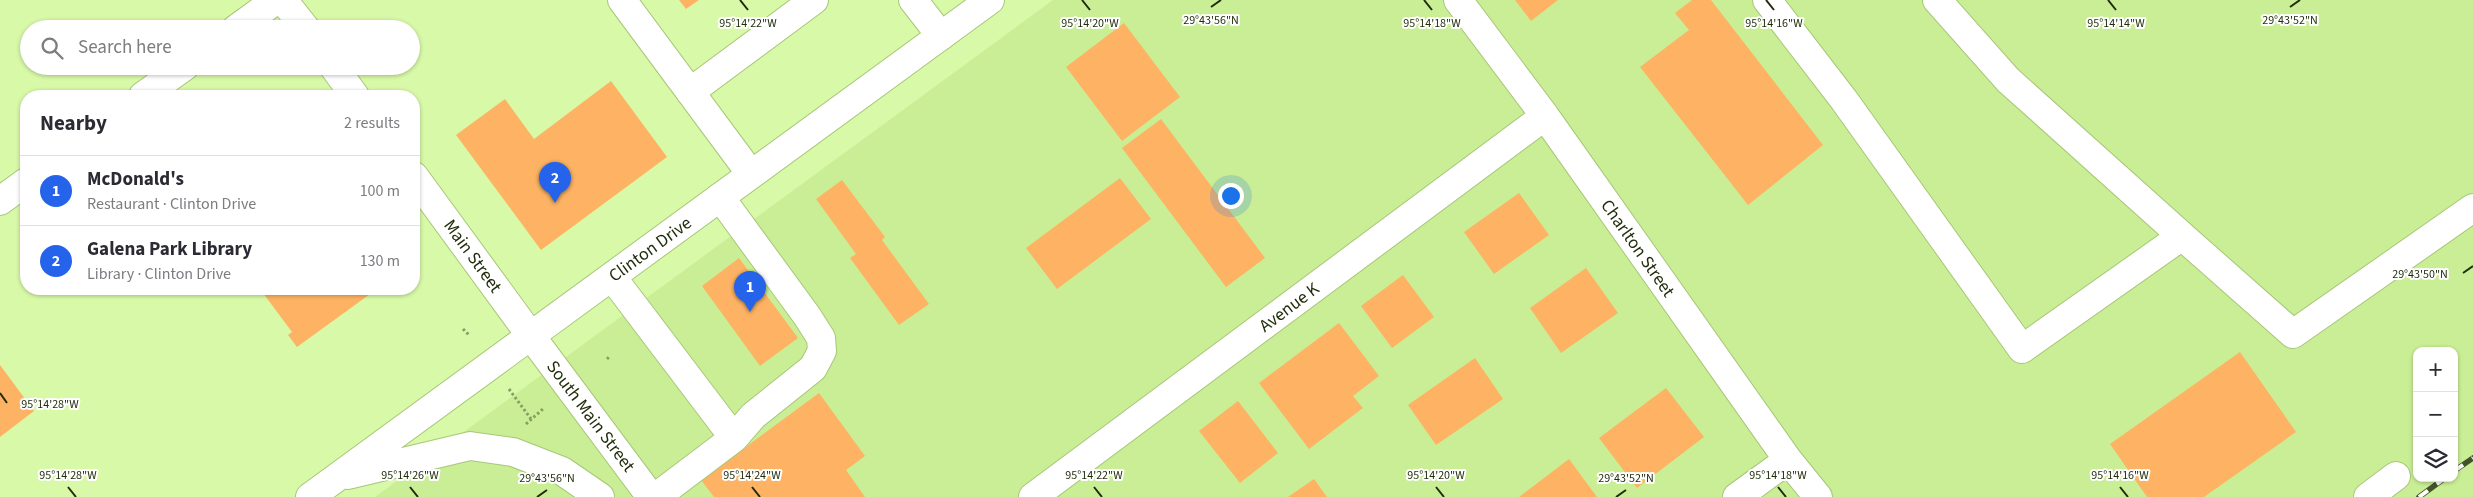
<!DOCTYPE html>
<html lang="en">
<head>
<meta charset="utf-8">
<style>
  body { margin:0; font-family:"Source Sans 3",sans-serif; background:#f2f2f3; color:#2b2b33 }
  .controls { position:absolute; right:15px; bottom:15px; display:grid; overflow:hidden; border-radius:10px; box-shadow:0 1px 4px #0004 }
  .controls button { width:45px; height:45px; display:grid; place-items:center; padding:0; border:0; border-bottom:1px solid #e1e1e2; background:#fff; color:#2b2b33; font:25px sans-serif }
  .you { position:absolute; left:1230px; top:195px; width:18px; height:18px; margin:-12px; border:4px solid #fff; border-radius:50%; background:#1a73e8; box-shadow:0 0 0 8px #1a73e833 }
  .badge { display:grid; place-items:center; width:32px; height:32px; border-radius:50%; background:#2563eb; color:#fff; font-size:16px; font-weight:700 }
  .pin { position:absolute; translate:-50% -41px; filter:drop-shadow(0 1px 2px #0008) }
  .pin::after { content:''; position:absolute; top:26px; width:18px; height:15px; background:inherit; clip-path:polygon(0 0,100% 0,50% 100%) }
  .list { margin:0; padding:0; list-style:none }
  h2 { display:flex; justify-content:space-between; align-items:center; height:65px; margin:0; padding:0 20px; font-size:21px }
  h2 small { font-size:16px; font-weight:400; color:#7c7c81 }
  .list li { display:grid; grid-template-columns:32px 1fr auto; gap:15px; align-items:center; box-sizing:border-box; height:70px; padding:0 20px; border-top:1px solid #e1e1e2 }
  .list b { display:block; font-size:19px; white-space:nowrap }
  .list p { margin:0; font-size:16px; white-space:nowrap; color:#7c7c81 }
  .list em { font-size:16px; font-style:normal; color:#7c7c81 }
  .icon { flex:none; width:28px; height:28px; fill:none; stroke:currentColor; stroke-width:2; stroke-linecap:round; stroke-linejoin:round }
  .map { position:relative; flex:none; width:2473px; height:497px; overflow:hidden }
  .search { position:absolute; background:#fff; box-shadow:0 1px 4px #0004; left:20px; top:20px; width:400px; height:55px; display:flex; align-items:center; gap:12px; box-sizing:border-box; padding:0 18px; border-radius:28px; color:#7c7c81; font-size:19px }
  .panel { position:absolute; background:#fff; box-shadow:0 1px 4px #0004; left:20px; top:90px; width:400px; height:205px; border-radius:20px }
  .map>svg:first-child { display:block }
  .built { fill:#caee95; fill-rule:evenodd }
  .building { fill:#fdb363 }
  .lines { fill:none; stroke-linecap:round; stroke-linejoin:round }
  .minor-casing { stroke:#a7c778; stroke-width:30 }
  .major-casing { stroke:#a7c778; stroke-width:30 }
  .path { stroke:#869e62; stroke-width:3; stroke-dasharray:2.5 2.5; stroke-linecap:butt }
  .minor { stroke:#fff; stroke-width:28 }
  .major { stroke:#fff; stroke-width:28 }
  .rail-casing { stroke:#435329; stroke-width:5.5 }
  .rail { stroke:#fff; stroke-width:4; stroke-dasharray:11; stroke-linecap:butt }
  .ticks { fill:none; stroke:#1f2b0a; stroke-width:2 }
  .labels { text-anchor:middle; stroke-width:4; stroke-linejoin:round; paint-order:stroke }
  .street-label { font-size:18px; fill:#1f2b0a; stroke:#fff }
  .ticks-label { font-size:12px; text-anchor:middle; fill:#1f2b0a; stroke:#fff; stroke-width:4; stroke-linejoin:round; paint-order:stroke }
</style>
</head>
<body>
<div class="map">
<svg width="2473" height="497" viewBox="0 0 2473 497">
  <rect width="100%" height="100%" fill="#d8f9a8"/>
  <path class="built" d="M1053,0H2473V497H375ZM2417,351H2454V478H2417Z"/>
  <path class="building" d="M679,0H699L686,9Z
    M1515,0H1558L1531,21Z
    M1692,0H1711L1823,145L1748,205L1640,67L1689,30L1675,13Z
    M1124,23L1180,97L1122,141L1066,67Z
    M611,81L667,157L541,250L456,135L505,99L534,139Z
    M1161,119L1265,258L1226,287L1122,148Z
    M1120,178L1151,219L1057,289L1026,248Z
    M842,180L885,237L882,240L929,304L899,325L850,258L856,254L816,199Z
    M1519,193L1549,235L1494,274L1464,232Z
    M739,258L798,338L760,366L702,286Z
    M1586,268L1618,313L1561,353L1530,308Z
    M1403,275L1434,317L1392,348L1361,306Z
    M260,289H377L297,347L288,335L292,332Z
    M1339,323L1379,376L1353,396L1363,408L1309,449L1259,383Z
    M2240,352L2296,432L2204,497H2147L2110,444Z
    M1475,358L1503,399L1436,445L1408,405Z
    M0,365L34,411L0,437Z
    M1666,388L1704,437L1637,488L1599,438Z
    M819,393L865,456L846,470L865,497H714L701,480Z
    M1238,401L1278,453L1240,483L1199,431Z
    M1569,459L1597,497H1519Z
    M1314,479L1327,497H1288Z"/>
  <g class="lines">
    <g class="minor-casing">
      <path id="minor" d="M622,0L751,174
        M913,0L941,36
        M1458,0L1545,116L1788,460L1818,497
        M1767,0L1844,100L2022,349L2182,236L2293,334L2473,208
        M1937,0L2008,80L2182,236
        M236,29L276,0
        M690,92L814,0
        M143,96L185,66
        M0,201L26,182
        M612,277L734,438L753,416L813,368L822,351L821,338L807,316L720,197
        M531,336L651,497
        M656,497L734,438
        M1033,497L1545,116
        M1737,497L1788,460
        M2368,497L2396,476"/>
    </g>
    <g class="major-casing">
      <path id="major" d="M283,0L306,29
        M333,66L355,96
        M414,176L531,336
        M348,475L470,446L513,452L562,471L600,497
        M310,497L990,0"/>
    </g>
    <path class="path" d="M463,329L469,335
      M607,359L610,356
      M509,389L531,419
      M526,424L544,408"/>
    <use href="#minor" class="minor"/>
    <use href="#major" class="major"/>
    <g class="rail-casing">
      <path id="rail" d="M2454,471L2473,458
        M2419,497L2445,478"/>
    </g>
    <use href="#rail" class="rail"/>
  </g>
  <path class="ticks" d="M740,0L748,10M1082,0L1090,10M1424,0L1432,10M1766,0L1774,10M2108,0L2116,10M1211,7L1221,0M2290,7L2300,0M2463,273L2473,266M0,393L7,403M68,487L76,497M410,487L418,497M752,487L760,497M1094,487L1102,497M1436,487L1444,497M1778,487L1786,497M2120,487L2128,497M537,497L547,490M1616,497L1626,490"/>
  <g class="labels">
    <g class="street-label">
      <text transform="translate(1638 248) rotate(55)" y="6">Charlton Street</text>
      <text transform="translate(650 249) rotate(-36)" y="6">Clinton Drive</text>
      <text transform="translate(473 256) rotate(54)" y="6">Main Street</text>
      <text transform="translate(1289 307) rotate(-37)" y="6">Avenue K</text>
      <text transform="translate(591 416) rotate(53)" y="6">South Main Street</text>
    </g>
  </g>
  <g class="ticks-label">
    <text x="1211" y="24">29°43'56"N</text>
    <text x="2290" y="24">29°43'52"N</text>
    <text x="748" y="27">95°14'22"W</text>
    <text x="1090" y="27">95°14'20"W</text>
    <text x="1432" y="27">95°14'18"W</text>
    <text x="1774" y="27">95°14'16"W</text>
    <text x="2116" y="27">95°14'14"W</text>
    <text x="2420" y="278">29°43'50"N</text>
    <text x="50" y="408">95°14'28"W</text>
    <text x="68" y="479">95°14'28"W</text>
    <text x="410" y="479">95°14'26"W</text>
    <text x="752" y="479">95°14'24"W</text>
    <text x="1094" y="479">95°14'22"W</text>
    <text x="1436" y="479">95°14'20"W</text>
    <text x="1778" y="479">95°14'18"W</text>
    <text x="2120" y="479">95°14'16"W</text>
    <text x="547" y="482">29°43'56"N</text>
    <text x="1626" y="482">29°43'52"N</text>
  </g>
</svg>
<div class="controls">
<button>+</button>
<button>−</button>
<button><svg class="icon" aria-label="layers" viewBox="0 0 24 24"><path d="M12 4l9 5-9 5-9-5zM3 14l9 5 9-5"/></svg></button>
</div>
<div class="you"></div>
<div class="pin badge" style="left:750px;top:312px">1</div>
<div class="pin badge" style="left:555px;top:203px">2</div>
<div class="search"><svg class="icon" aria-label="search" viewBox="0 0 24 24"><circle cx="10" cy="10" r="6"/><path d="M15 15l6 6"/></svg>Search here</div>
<section class="panel">
<h2>Nearby<small>2 results</small></h2>
<ul class="list">
<li><span class="badge">1</span><div><b>McDonald's</b><p>Restaurant · Clinton Drive</p></div><em>100 m</em></li>
<li><span class="badge">2</span><div><b>Galena Park Library</b><p>Library · Clinton Drive</p></div><em>130 m</em></li>
</ul>
</section>
</div>
</body>
</html>
